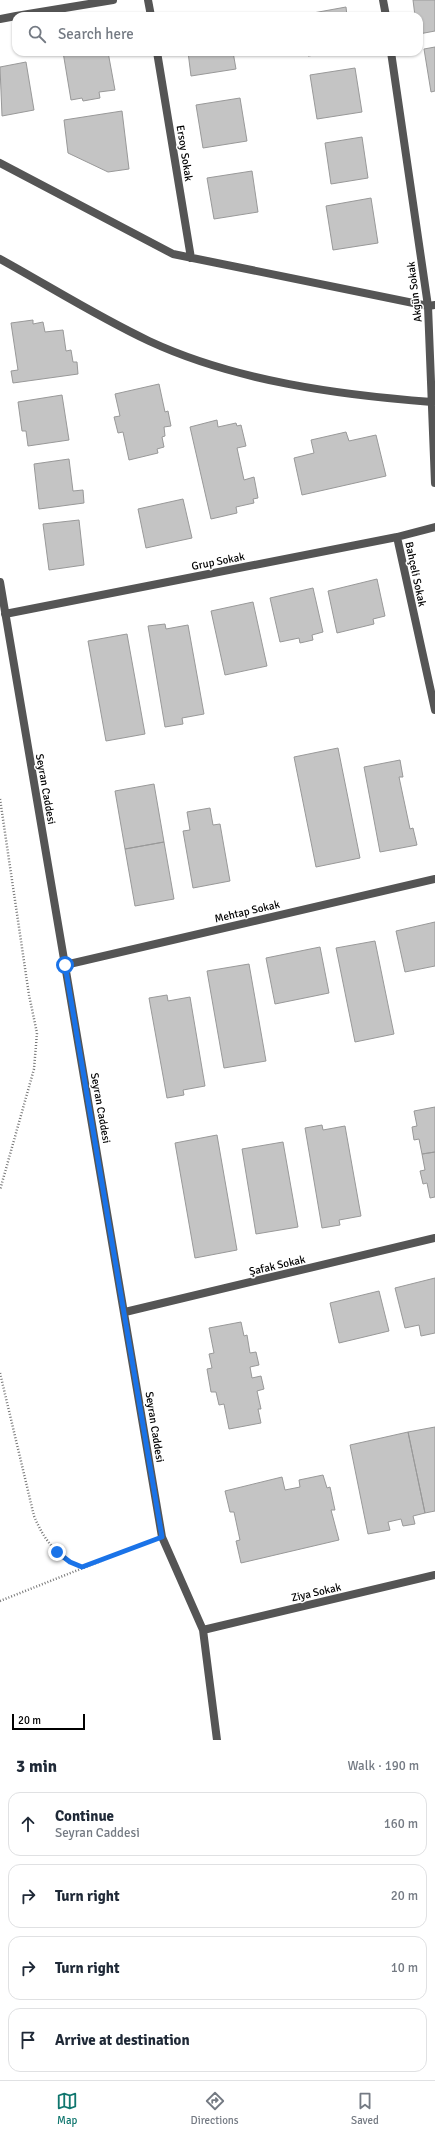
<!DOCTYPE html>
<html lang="en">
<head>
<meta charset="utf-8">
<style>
  body { margin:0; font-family:Signika,sans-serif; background:#f2f2f3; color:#1f2937 }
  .scale { position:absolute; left:12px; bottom:10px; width:73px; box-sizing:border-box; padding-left:4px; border:2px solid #000; border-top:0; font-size:11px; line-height:14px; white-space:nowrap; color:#000; -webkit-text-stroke:3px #fff; paint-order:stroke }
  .stop { position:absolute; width:12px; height:12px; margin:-9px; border:3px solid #1a73e8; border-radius:50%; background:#fff }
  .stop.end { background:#1a73e8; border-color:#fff; box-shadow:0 1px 4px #0008 }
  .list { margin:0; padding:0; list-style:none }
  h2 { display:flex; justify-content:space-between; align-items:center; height:52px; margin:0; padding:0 16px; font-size:17px }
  h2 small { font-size:13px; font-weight:400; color:#747a83 }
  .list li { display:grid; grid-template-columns:26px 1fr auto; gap:12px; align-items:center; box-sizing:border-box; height:64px; margin:0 8px 8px; padding:0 8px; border:1px solid #e0e1e3; border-radius:12px }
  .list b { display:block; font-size:15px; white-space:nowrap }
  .list p { margin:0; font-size:13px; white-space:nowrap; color:#747a83 }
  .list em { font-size:13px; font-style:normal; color:#747a83 }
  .icon { flex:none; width:22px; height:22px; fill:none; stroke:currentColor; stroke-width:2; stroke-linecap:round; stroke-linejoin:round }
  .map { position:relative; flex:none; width:435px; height:1740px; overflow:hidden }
  .search { position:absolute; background:#fff; box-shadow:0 1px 3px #0004; left:12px; right:12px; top:12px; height:44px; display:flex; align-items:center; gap:10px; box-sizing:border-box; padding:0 14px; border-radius:12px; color:#747a83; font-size:15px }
  .sheet { height:340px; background:#fff }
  nav { display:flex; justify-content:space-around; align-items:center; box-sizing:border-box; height:56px; border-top:1px solid #e0e1e3; background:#fff; font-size:11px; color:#747a83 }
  nav a { display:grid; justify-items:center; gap:2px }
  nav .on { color:#0f766e }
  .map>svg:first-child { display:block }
  .building { fill:#c4c4c4; stroke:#999 }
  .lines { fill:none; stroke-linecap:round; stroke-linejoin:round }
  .path { stroke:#777; stroke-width:2.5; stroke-dasharray:1 2; stroke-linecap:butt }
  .minor { stroke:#555; stroke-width:8 }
  .route { stroke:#1a73e8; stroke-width:5 }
  .labels { text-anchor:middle; stroke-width:3; stroke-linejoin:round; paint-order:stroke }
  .street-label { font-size:11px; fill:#000; stroke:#fff }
</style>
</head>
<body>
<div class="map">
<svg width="435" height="1740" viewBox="0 0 435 1740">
  <rect width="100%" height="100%" fill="#fff"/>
  <path class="building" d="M413,0H435V31L419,34V16H415Z
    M346,7L347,16H302V15Z
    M435,47V91L431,92L424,49Z
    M63,52H108L115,90L99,92L100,98L83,101L82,98L71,100Z
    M188,52H233L236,69L191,76Z
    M308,52H336L308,56Z
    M26,62L34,110L2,116L0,67Z
    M355,68L362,112L317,119L310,75Z
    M240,98L247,141L203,148L196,105Z
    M122,111L129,169L108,172L68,153L64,120Z
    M362,137L368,178L331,184L325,143Z
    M252,171L258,212L214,219L207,178Z
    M371,198L378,243L333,250L326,206Z
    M33,320V324L43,322L45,332L63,330L66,351L71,350L73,362H77L78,374L13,383L11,371L18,370L11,323Z
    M159,384L165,412L168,411L171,426L164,427L165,436L162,437L164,447L157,449L158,453L129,460L123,432L118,433L114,417L120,416L115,394Z
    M62,395L69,440L28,446L26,431H22L18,402Z
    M217,420L218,427L236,423L237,426L241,425L246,446L237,448L244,480L254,477L258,498L253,499L254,503L236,507L237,513L211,519L190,427Z
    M346,432L349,441L376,435L386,476L302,495L294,458L314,453L311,440Z
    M69,459L73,491L83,490L84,503L39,509L34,464Z
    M183,499L192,538L146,548L138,509Z
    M79,520L84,565L49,570L43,524Z
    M377,579L385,616L373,619L374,624L337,633L328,591Z
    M313,588L323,632L312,635L313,640L300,643L299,638L280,642L270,598Z
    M253,602L267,666L225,675L211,611Z
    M165,624L166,629L188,625L204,714L182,718L183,724L165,727L148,626Z
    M127,634L145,734L106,741L88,641Z
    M338,748L360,858L316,867L294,757Z
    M400,760L403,777H399L410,829L413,828L417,845L380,852L364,767Z
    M154,784L164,842L125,849L115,791Z
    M210,808L213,825L220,824L230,881L193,888L183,831L190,830L187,812Z
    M164,842L174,899L135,906L125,849Z
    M435,922V966L405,972L396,931Z
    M375,941L394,1034L355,1042L336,948Z
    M320,947L329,993L275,1004L266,958Z
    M249,964L266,1061L224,1068L207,971Z
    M167,995L168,1001L190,997L205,1086L183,1090L184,1095L167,1098L149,998Z
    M435,1107V1152L422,1154L419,1139L414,1140L412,1127L417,1126L414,1111Z
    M322,1125L323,1130L345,1126L361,1216L339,1220L340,1225L322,1228L305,1128Z
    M217,1135L237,1250L195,1258L175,1143Z
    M283,1142L298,1227L256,1234L242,1149Z
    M435,1152V1197L430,1198L427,1183L423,1184L420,1171L425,1170L422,1154Z
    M435,1278V1333L421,1336L419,1325L405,1328L395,1288Z
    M379,1291L389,1331L339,1343L330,1303Z
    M241,1322L244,1336L247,1335L250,1353L256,1352L259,1365L250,1367L252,1378L261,1376L264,1389L257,1391L261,1409H258L261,1423L229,1429L224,1404L219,1405L216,1392H211L207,1369L212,1368L209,1354L214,1353L209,1328Z
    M435,1427V1511L425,1513L408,1432Z
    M408,1432L425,1513L413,1516L415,1524L403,1526L401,1519L388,1522L390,1530L368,1534L350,1445Z
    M323,1475L327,1488L330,1487L335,1510H331L339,1540L241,1563L236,1541L240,1540L234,1512H230L225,1491L282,1477L285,1490L300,1487L299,1480Z"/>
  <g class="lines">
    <path class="path" d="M0,799L29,995L37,1033L34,1069L0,1190
      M0,1373L34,1516C44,1540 57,1557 82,1567
      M0,1601L146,1543"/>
    <path class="minor" d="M148,0L151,16
      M383,0L386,16
      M16,16L113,0
      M0,19L16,16
      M157,52L191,258
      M391,52L428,306L435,483
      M0,163L173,254L428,306L435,305
      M0,259C49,286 98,317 149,341C235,381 339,395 432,402
      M397,537L435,710
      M0,582L162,1537L203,1630L217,1740
      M5,614L397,537L435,527
      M65,965L435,879
      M125,1312L435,1238
      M203,1630L435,1575"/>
  </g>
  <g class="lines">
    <path class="route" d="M57,1552L70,1562L82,1567L162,1537L65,965"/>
  </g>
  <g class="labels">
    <g class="street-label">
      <text transform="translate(185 153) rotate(81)" y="4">Ersoy Sokak</text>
      <text transform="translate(414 292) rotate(-97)" y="4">Akgün Sokak</text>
      <text transform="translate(218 561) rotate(-11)" y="4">Grup Sokak</text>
      <text transform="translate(416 574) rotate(78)" y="4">Bahçeli Sokak</text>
      <text transform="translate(46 789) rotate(80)" y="4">Seyran Caddesi</text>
      <text transform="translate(247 911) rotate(-13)" y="4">Mehtap Sokak</text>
      <text transform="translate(101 1108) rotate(80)" y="4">Seyran Caddesi</text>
      <text transform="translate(277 1265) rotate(-13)" y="4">Şafak Sokak</text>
      <text transform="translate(155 1427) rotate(81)" y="4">Seyran Caddesi</text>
      <text transform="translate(316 1592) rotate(-13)" y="4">Ziya Sokak</text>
    </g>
  </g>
</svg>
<div class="scale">20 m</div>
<div class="stop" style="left:65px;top:965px"></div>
<div class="stop end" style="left:57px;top:1552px"></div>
<div class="search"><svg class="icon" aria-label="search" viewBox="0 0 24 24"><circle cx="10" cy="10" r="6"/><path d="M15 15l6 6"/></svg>Search here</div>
</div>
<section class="sheet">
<h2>3 min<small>Walk · 190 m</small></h2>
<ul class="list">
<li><svg class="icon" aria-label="ahead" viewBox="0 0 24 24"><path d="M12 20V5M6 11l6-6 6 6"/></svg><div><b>Continue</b><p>Seyran Caddesi</p></div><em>160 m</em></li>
<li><svg class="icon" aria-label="right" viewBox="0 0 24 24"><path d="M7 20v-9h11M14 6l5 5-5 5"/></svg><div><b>Turn right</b></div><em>20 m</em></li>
<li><svg class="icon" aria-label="right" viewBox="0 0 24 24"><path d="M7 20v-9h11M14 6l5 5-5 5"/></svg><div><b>Turn right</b></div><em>10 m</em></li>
<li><svg class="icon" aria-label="arrive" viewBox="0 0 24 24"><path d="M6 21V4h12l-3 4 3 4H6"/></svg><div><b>Arrive at destination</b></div></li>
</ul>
</section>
<nav>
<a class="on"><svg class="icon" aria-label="map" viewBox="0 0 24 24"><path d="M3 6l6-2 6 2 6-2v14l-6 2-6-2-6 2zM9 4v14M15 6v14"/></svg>Map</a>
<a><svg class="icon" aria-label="directions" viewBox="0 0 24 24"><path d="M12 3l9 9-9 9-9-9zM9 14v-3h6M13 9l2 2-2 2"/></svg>Directions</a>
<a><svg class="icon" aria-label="saved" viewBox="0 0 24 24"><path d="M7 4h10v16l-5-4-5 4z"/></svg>Saved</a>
</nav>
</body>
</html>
